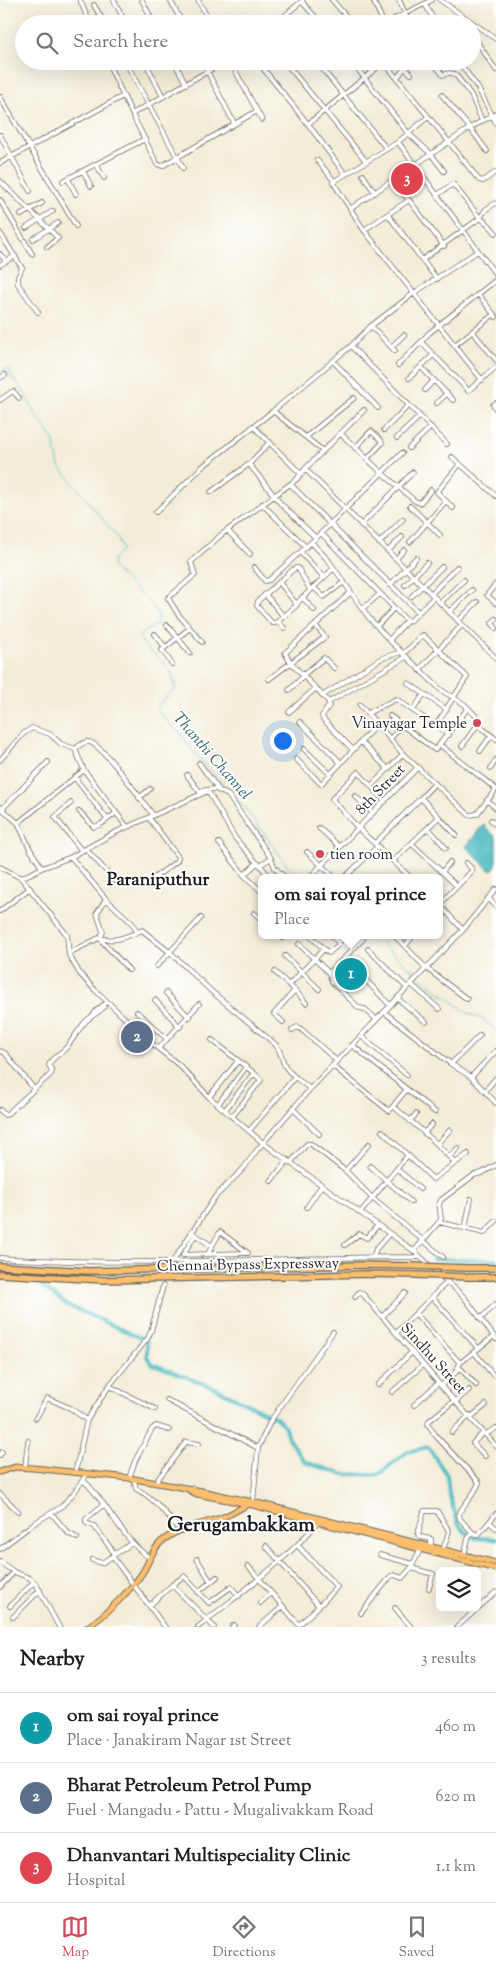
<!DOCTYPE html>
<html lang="en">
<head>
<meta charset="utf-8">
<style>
  body { margin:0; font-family:"Sorts Mill Goudy",serif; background:#f6f6f6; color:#202124 }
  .controls { position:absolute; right:15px; bottom:15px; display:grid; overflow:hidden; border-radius:8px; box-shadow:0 5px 20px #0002 }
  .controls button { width:45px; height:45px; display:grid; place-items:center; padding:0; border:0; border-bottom:1px solid #e0e0e0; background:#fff; color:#202124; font:25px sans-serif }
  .you { position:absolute; left:282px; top:740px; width:18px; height:18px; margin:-12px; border:4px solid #fff; border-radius:50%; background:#1a73e8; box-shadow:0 0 0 8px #1a73e833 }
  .badge { display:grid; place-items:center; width:32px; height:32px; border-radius:50%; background:#d1495b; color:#fff; font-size:16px; font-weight:700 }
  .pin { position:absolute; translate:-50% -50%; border:2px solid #fff; box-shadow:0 1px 5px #0006 }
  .popup { position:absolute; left:258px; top:874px; width:185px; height:65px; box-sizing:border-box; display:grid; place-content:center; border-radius:8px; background:#fff; filter:drop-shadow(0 1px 4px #0005); font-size:16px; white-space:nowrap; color:#757577 }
  .popup b { font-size:19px; color:#202124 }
  .popup::after { content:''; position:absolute; left:50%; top:100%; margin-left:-10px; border:10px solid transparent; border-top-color:#fff }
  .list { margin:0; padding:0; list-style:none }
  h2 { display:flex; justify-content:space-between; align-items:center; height:65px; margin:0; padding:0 20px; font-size:21px }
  h2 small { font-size:16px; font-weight:400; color:#757577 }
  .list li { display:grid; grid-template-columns:32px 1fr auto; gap:15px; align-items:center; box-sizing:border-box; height:70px; padding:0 20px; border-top:1px solid #e0e0e0 }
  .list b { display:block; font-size:19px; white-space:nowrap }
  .list p { margin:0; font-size:16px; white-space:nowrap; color:#757577 }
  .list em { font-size:16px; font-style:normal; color:#757577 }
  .icon { flex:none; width:28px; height:28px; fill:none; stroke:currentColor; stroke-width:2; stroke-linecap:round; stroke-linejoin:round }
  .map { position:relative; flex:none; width:496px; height:1627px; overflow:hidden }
  .search { position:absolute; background:#fff; box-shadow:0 5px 20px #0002; left:15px; right:15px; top:15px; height:55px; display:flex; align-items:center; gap:12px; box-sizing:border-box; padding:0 18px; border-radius:28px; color:#757577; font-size:19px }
  .sheet { height:275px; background:#fff }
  nav { display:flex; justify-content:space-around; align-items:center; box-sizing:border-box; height:70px; border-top:1px solid #e0e0e0; background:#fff; font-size:14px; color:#757577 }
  nav a { display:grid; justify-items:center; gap:2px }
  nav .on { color:#d1495b }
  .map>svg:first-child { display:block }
  .water { fill:#4ab9c0; stroke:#336a6e }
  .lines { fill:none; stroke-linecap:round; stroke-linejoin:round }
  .stream { stroke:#4ab9c0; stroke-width:1 }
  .canal { stroke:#4ab9c0; stroke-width:4 }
  .minor-casing { stroke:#67655d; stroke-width:5.5 }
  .major-casing { stroke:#67655d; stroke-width:7 }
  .highway-casing { stroke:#67655d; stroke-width:8 }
  .minor { stroke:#fff; stroke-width:4 }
  .major { stroke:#fabe6d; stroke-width:5 }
  .highway { stroke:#fabe6d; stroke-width:5.5 }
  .highway-bridge-casing { stroke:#67655d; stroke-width:8; stroke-linecap:butt }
  .highway-bridge { stroke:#fabe6d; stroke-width:5.5 }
  .poi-dot { fill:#d1495b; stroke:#fff; stroke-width:2 }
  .labels { text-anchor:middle; stroke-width:4; stroke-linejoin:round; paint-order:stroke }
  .poi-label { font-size:15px; fill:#1c1c1c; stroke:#fff; text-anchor:end }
  .street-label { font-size:15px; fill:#1c1c1c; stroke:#fff }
  .water-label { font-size:16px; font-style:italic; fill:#316366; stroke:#fff }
  .quarter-label { font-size:18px; font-weight:bold; fill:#1c1c1c; stroke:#fff }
  .district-label { font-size:20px; font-weight:bold; fill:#1c1c1c; stroke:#fff }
</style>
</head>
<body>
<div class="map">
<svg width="496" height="1627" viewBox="0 0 496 1627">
  <rect width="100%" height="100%" fill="#fff"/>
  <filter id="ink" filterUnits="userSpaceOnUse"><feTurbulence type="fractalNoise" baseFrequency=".02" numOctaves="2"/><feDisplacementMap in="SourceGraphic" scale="10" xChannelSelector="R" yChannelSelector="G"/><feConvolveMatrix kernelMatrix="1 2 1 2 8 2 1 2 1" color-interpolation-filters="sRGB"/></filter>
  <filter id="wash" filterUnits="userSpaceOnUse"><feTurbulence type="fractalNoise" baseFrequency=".0096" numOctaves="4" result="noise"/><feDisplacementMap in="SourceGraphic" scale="20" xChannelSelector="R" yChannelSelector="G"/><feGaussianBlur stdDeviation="1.12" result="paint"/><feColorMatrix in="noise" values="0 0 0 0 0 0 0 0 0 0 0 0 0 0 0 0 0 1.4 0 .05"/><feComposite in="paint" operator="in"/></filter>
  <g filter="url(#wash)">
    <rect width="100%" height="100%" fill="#f3ecd7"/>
    <path class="water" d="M484,825L496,837V866L492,870L488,869L466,847L481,827Z"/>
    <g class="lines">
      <path class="stream" d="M0,371L9,369L11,376L23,390L35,413L53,439L59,466L118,538L122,550L113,559L112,567L152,605L158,615L157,624L139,636C148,658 174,659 175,689L156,707L162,716L179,732L193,751L246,809L287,865L299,878
        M372,935L425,981L468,1013L484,1020L496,1031"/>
      <path class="canal" d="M433,1259L496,1260
        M41,1286L67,1305L145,1340L147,1343V1357L153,1364L215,1388L276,1418L284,1425L288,1438L305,1462L342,1474L378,1475L407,1452L428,1447L447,1475L449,1494L458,1523L463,1530L475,1538L496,1539"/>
    </g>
  </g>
  <g filter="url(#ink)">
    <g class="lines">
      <g class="minor-casing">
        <path id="minor" d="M80,0L90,24
          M114,0L126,24
          M142,0L154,24
          M170,0L183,24
          M198,0L211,24
          M332,0L353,24
          M373,0L384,24
          M399,0L410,24
          M440,0L496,39
          M302,2L322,24
          M425,4L436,24
          M94,5L105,24
          M275,24L303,0
          M384,24L432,0
          M459,24L466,19
          M472,31L479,45L496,70
          M107,61L132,114L226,61
          M125,61L183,168
          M145,61L163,97
          M174,61L186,84
          M202,61L234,123
          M230,61L262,120
          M257,61L308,124
          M284,61L366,161
          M316,61L386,148
          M351,61L408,133L431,154L444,171
          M383,61L449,142L470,128L442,95
          M432,61L443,75L449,73L455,74L471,95L482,121L496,114
          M460,61L462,63L461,65L478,88L496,123
          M404,67L411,74
          M397,78L410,61
          M0,97L76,226
          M132,114L157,164L162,166L257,111
          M428,117L398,142L333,182L364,230L482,380
          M482,121L470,128L487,151
          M0,135L30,191
          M398,142L496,275
          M317,160L335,182
          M0,163L123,96
          M96,164L104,178
          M83,171L91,186
          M345,174L308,124L384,62
          M363,175L375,193
          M68,179L76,194
          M0,181L58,238L47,247
          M63,181L145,139
          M392,181L409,200L444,246
          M0,200L32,254
          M496,203L486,209L480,218L488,224L496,233
          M350,209L449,142L479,180L483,181L496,172
          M21,215L42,203
          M388,215L437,279
          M26,228L53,211
          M364,230L409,200
          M0,233L22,268L18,277V284L38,312
          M33,239L58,223
          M478,251L414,293L371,326L351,346L273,411L323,451L305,469L496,658
          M0,254L6,261
          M422,260L480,218L453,184L437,195
          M0,265L15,256
          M478,294L496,317
          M371,326L395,351
          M472,331L496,360
          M455,345L493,315
          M351,346L447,444
          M391,347L404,335
          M333,361L378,408
          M398,365L421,342
          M421,367L453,400
          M0,378L5,375
          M409,378L433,355
          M466,388L421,342L429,333L496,280
          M425,390L434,380
          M468,391L496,367
          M0,400L13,391L19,398
          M437,403L447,393
          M496,403L493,405L496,409
          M253,426L301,474
          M384,430L409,405
          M340,433L382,473L415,501L420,503L431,490
          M306,437L354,398
          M397,438L420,416
          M355,448L371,431L381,440L382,443L367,459
          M409,448L431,427
          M323,451L364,410
          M452,457L496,496
          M249,464L281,504L316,538
          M290,484L418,612
          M211,492L249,464L270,442
          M262,504L306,547
          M410,506L440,535
          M453,508L437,492L460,464
          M156,512L202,467L273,411
          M361,525L413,472
          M227,530L250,554
          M321,533L407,621L411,620L434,597
          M311,542L329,561L369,618L389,640L441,690L464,704L478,718L482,728L496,739
          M410,542L446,501
          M379,543L403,519
          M388,551L402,537
          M301,553L324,577
          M396,559L404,550
          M254,567L265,581L269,580L316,538L402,453
          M279,582L297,605L276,623H272L257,606L258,601L295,568H298L310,590
          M496,584L487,595L496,603
          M390,585L416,558
          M405,585L427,563
          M313,587L324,597L344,582
          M351,592L285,653L291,663L329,702V706L322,716L323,719L353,750
          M265,594L284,617
          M431,594L457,567
          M412,596L442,567
          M302,597L314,610
          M440,603L464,580
          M296,604L334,568
          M362,609L380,594
          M449,612L472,590
          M496,619L492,623L496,628
          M278,621L284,628
          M458,621L477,602
          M167,625L190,653
          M377,626L394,608
          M155,634L165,647
          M389,640L407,621
          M202,642L178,614L168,598L195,575L191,562L221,535L297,479L305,469
          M403,654L423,635L467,677L446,709L408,683
          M172,664L162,650L190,628
          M419,670L462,625
          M303,675L324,658L334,668
          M269,679L325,637L315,625
          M289,690L304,676
          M322,696L382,658L401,652
          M329,702L406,657
          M360,705L377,724
          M413,710L424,694
          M289,712L316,688
          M368,713L396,699L449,735
          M390,716L435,750L468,708
          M435,726L447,709
          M390,739L402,725
          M361,742L388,769
          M440,745L496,789
          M462,746L479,723
          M304,749L330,774
          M480,751L491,736
          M296,759L321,784L341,763L300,722
          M0,760L23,734L32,728L50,734L61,744L75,749
          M199,763L219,790
          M341,763L377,724L403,754L469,815L477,814L496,789
          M491,768L496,760
          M84,770L75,749C79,746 83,741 89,742C103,744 142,801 153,815
          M187,775L199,791L215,789L228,795L271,858
          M75,778L107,819
          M371,786L358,772L332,799L358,828L418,767
          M355,796L373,813
          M139,798L150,789
          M421,798L435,783
          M487,800L496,808
          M385,802L371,786L403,754
          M71,803L55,817L82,851
          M0,807L18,823L30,849L42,868L21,878
          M2,809L48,762
          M79,811L94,827L100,825L116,813
          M439,817L456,835
          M149,818L178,857L177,861L150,881
          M491,820L496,825
          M18,823L84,770L127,827
          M319,828L340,847
          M428,828L446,848
          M219,843L244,875
          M375,843L421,798L439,817L393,861
          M412,844L457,886
          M86,849L115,881
          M307,852L335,878
          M71,857L106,899L132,923L137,932
          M257,863L260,865L271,858L275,868L286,878
          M260,865L270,878
          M0,867L21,878L67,935L69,955L80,974L95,990L149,1041L180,1066L209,1097L263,1143L414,1251L464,1297L496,1339
          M42,868L71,857L114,833L208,791L235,838L257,863L244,875L262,892
          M442,872L450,862
          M309,878L358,828L411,878
          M344,878L378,846
          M488,898L496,906
          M440,904L472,871V869L466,863
          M440,905L463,930
          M0,911L30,888
          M254,913L262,920
          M280,935L282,938L285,935
          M394,935L426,968L467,999
          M99,938C117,942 126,937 142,930L172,954L211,991L275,1044C281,1050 281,1058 285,1066C291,1076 302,1082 310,1089
          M100,939L129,970
          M338,943L346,935
          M299,944L329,973L363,939
          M405,946L414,935
          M324,949L329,953L338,945V942L330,935
          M368,949L407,988
          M69,953L101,937L103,932L97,913L106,899
          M285,956L319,989
          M157,966L201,918
          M354,968L390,1005
          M275,972L289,985
          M329,973L332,982L359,1008L365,1009L376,1019
          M411,984L439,1009
          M295,990L306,1003
          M166,993L189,1017
          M397,998L426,1022
          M155,1000L180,1027
          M137,1012L167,1039
          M384,1012L451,1064L471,1077L496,1103
          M94,1014L96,1011L105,1004
          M283,1022L274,1014L295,990L289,985L324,949L309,935
          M292,1030L297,1027L301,1029L337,1061
          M361,1036L407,1075
          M212,1040L254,1073L225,1110
          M352,1045L435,1112
          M159,1048L199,1004
          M0,1051L5,1053L34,1089
          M451,1064L480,1035
          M333,1066L389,1111L407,1089
          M471,1077L496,1051
          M485,1091L496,1078
          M209,1097L238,1061
          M218,1104L246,1067
          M393,1106L435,1142L455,1163
          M293,1109L319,1134
          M0,1110L5,1115L7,1114L51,1074L52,1071L49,1065C52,1057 60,1054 66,1048C73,1040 78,1030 85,1022C91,1016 98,1013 104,1007L103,1005
          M232,1117L261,1080L254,1073
          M410,1121L416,1114
          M249,1131L295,1077
          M382,1131L433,1179L468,1154
          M424,1133L432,1124
          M437,1144L450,1130
          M449,1157L458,1148
          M291,1162L307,1144H311L347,1172L372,1198L443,1257
          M370,1166L411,1202
          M397,1169L420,1189
          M345,1171L369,1144
          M271,1181L288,1160
          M307,1207L322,1185
          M360,1213L408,1155
          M439,1222L484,1233L496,1221
          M465,1229L471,1199
          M191,1232L212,1246L208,1254L248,1253
          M195,1235L183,1255L208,1254
          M345,1245L359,1234L367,1238L377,1226
          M212,1246L220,1232L248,1253
          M414,1251L439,1222L441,1219L439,1204L441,1200L474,1175L482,1173L496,1165
          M373,1257L376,1249L389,1234
          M0,1258C140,1267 280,1257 420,1257
          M173,1261L215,1197L244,1168L257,1150L310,1089L463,930L496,889
          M355,1297L359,1292L362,1293L441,1386L496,1446
          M433,1298L478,1348
          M416,1314L460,1363
          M382,1317L405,1293
          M480,1319L496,1304
          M396,1333L447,1282
          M474,1352L493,1375
          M459,1367L476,1385
          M378,1385L412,1352
          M109,1386L155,1409
          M441,1386L456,1372L460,1363L494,1336
          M392,1392L423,1365
          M167,1400L258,1448
          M455,1400L429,1421L428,1424L436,1436L479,1482C476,1494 463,1503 459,1515L460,1519L472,1532L468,1539L464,1555
          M456,1401L469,1390
          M414,1405L438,1383
          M471,1417L486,1405
          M36,1418L47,1398L70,1408L87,1420
          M452,1432L470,1415
          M484,1432L473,1443L485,1456
          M486,1434L496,1428
          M0,1455L2,1452
          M25,1467L28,1441
          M75,1473L87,1420L109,1386L148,1338L151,1331L163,1286
          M129,1478L135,1461L152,1429L156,1426L169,1430
          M134,1479L136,1489C155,1498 167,1515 180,1531
          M83,1480C108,1503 122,1540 150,1558
          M155,1483L186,1442L199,1444
          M0,1494L18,1511
          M253,1502L258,1448L271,1420L333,1332
          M104,1504L86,1519V1523L94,1526L115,1554
          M52,1514L68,1533L77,1538
          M489,1522L496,1528
          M472,1532L478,1535L496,1514
          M266,1546L319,1606L337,1587L298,1546
          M431,1546V1539L421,1537L418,1534L424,1511H437L449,1531L443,1550
          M0,1549L33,1524L61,1507L73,1494L87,1474
          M380,1555L413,1564L411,1568L433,1574L429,1588
          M112,1556L165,1627
          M197,1559L211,1582
          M92,1560L102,1563L132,1543
          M0,1562L14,1572L30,1578L36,1584L59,1627
          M413,1564L421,1548
          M248,1566L299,1625L319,1606
          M172,1585L184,1576L209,1603L231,1587L239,1596
          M0,1587L14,1572
          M198,1592L217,1577
          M260,1603L271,1593
          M10,1606L34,1582
          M149,1606L172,1585L214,1627
          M395,1608L411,1627
          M361,1613L391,1576L394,1575L402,1578L411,1568
          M13,1617L40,1590
          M198,1627C240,1593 284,1563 319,1521
          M232,1627L234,1625
          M259,1627L283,1606
          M457,1627L496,1592"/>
      </g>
      <g class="major-casing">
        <path id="major" d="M0,1472L15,1467L33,1468L129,1478L197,1490L257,1503L496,1563
          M189,1490L197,1494L253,1505L496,1569
          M87,1627C104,1617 134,1587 144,1570C149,1561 152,1551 160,1543C176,1528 200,1525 220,1518C230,1515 239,1509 248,1504"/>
      </g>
      <g class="highway-casing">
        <path id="highway" d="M0,1266L89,1271L364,1265L412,1266
          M467,1268H496
          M0,1274L104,1280L368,1274L416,1275
          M470,1277H496"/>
      </g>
      <use href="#minor" class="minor"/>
      <use href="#major" class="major"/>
      <use href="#highway" class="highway"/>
      <g class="highway-bridge-casing">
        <path id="highway-bridge" d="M412,1266L467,1268
          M416,1275L470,1277"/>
      </g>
      <use href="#highway-bridge" class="highway-bridge"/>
    </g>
  </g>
  <g class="poi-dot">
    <circle cx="477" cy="723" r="5"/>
    <circle cx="320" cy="854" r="5"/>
  </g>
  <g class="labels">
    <g class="poi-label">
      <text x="467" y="728">Vinayagar Temple</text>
      <text x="330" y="859" text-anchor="start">tien room</text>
    </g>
    <g class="street-label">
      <text transform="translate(380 789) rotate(-46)" y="5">8th Street</text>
      <text transform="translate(248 1264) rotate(-1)" y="5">Chennai Bypass Expressway</text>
      <text transform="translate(434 1358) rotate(48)" y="5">Sindhu Street</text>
    </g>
    <g class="water-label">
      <text transform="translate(213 755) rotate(49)" y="6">Thanthi Channel</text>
    </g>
    <g class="quarter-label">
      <text x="158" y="885">Paraniputhur</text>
    </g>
    <g class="district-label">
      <text x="241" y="1531">Gerugambakkam</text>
    </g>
  </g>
</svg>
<div class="controls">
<button><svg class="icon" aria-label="layers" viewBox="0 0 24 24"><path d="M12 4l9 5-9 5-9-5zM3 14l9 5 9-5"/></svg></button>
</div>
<div class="you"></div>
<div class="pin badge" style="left:351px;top:974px;background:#0f9aa8">1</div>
<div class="popup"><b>om sai royal prince</b>Place</div>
<div class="pin badge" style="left:137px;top:1037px;background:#5c6f8a">2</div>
<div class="pin badge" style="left:407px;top:179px;background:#e0444e">3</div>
<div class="search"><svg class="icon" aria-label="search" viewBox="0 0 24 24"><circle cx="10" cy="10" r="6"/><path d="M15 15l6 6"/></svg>Search here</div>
</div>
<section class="sheet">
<h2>Nearby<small>3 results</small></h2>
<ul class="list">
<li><span class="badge" style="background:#0f9aa8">1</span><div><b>om sai royal prince</b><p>Place · Janakiram Nagar 1st Street</p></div><em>460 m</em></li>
<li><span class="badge" style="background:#5c6f8a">2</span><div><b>Bharat Petroleum Petrol Pump</b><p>Fuel · Mangadu - Pattu - Mugalivakkam Road</p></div><em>620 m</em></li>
<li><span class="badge" style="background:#e0444e">3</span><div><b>Dhanvantari Multispeciality Clinic</b><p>Hospital</p></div><em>1.1 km</em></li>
</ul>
</section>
<nav>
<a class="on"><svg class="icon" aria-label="map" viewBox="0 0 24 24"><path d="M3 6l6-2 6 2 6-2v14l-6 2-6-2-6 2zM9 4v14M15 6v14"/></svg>Map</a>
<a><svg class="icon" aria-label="directions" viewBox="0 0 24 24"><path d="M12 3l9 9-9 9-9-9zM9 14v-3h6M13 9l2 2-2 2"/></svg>Directions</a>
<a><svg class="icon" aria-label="saved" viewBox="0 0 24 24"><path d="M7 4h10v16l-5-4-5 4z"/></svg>Saved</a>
</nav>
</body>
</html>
